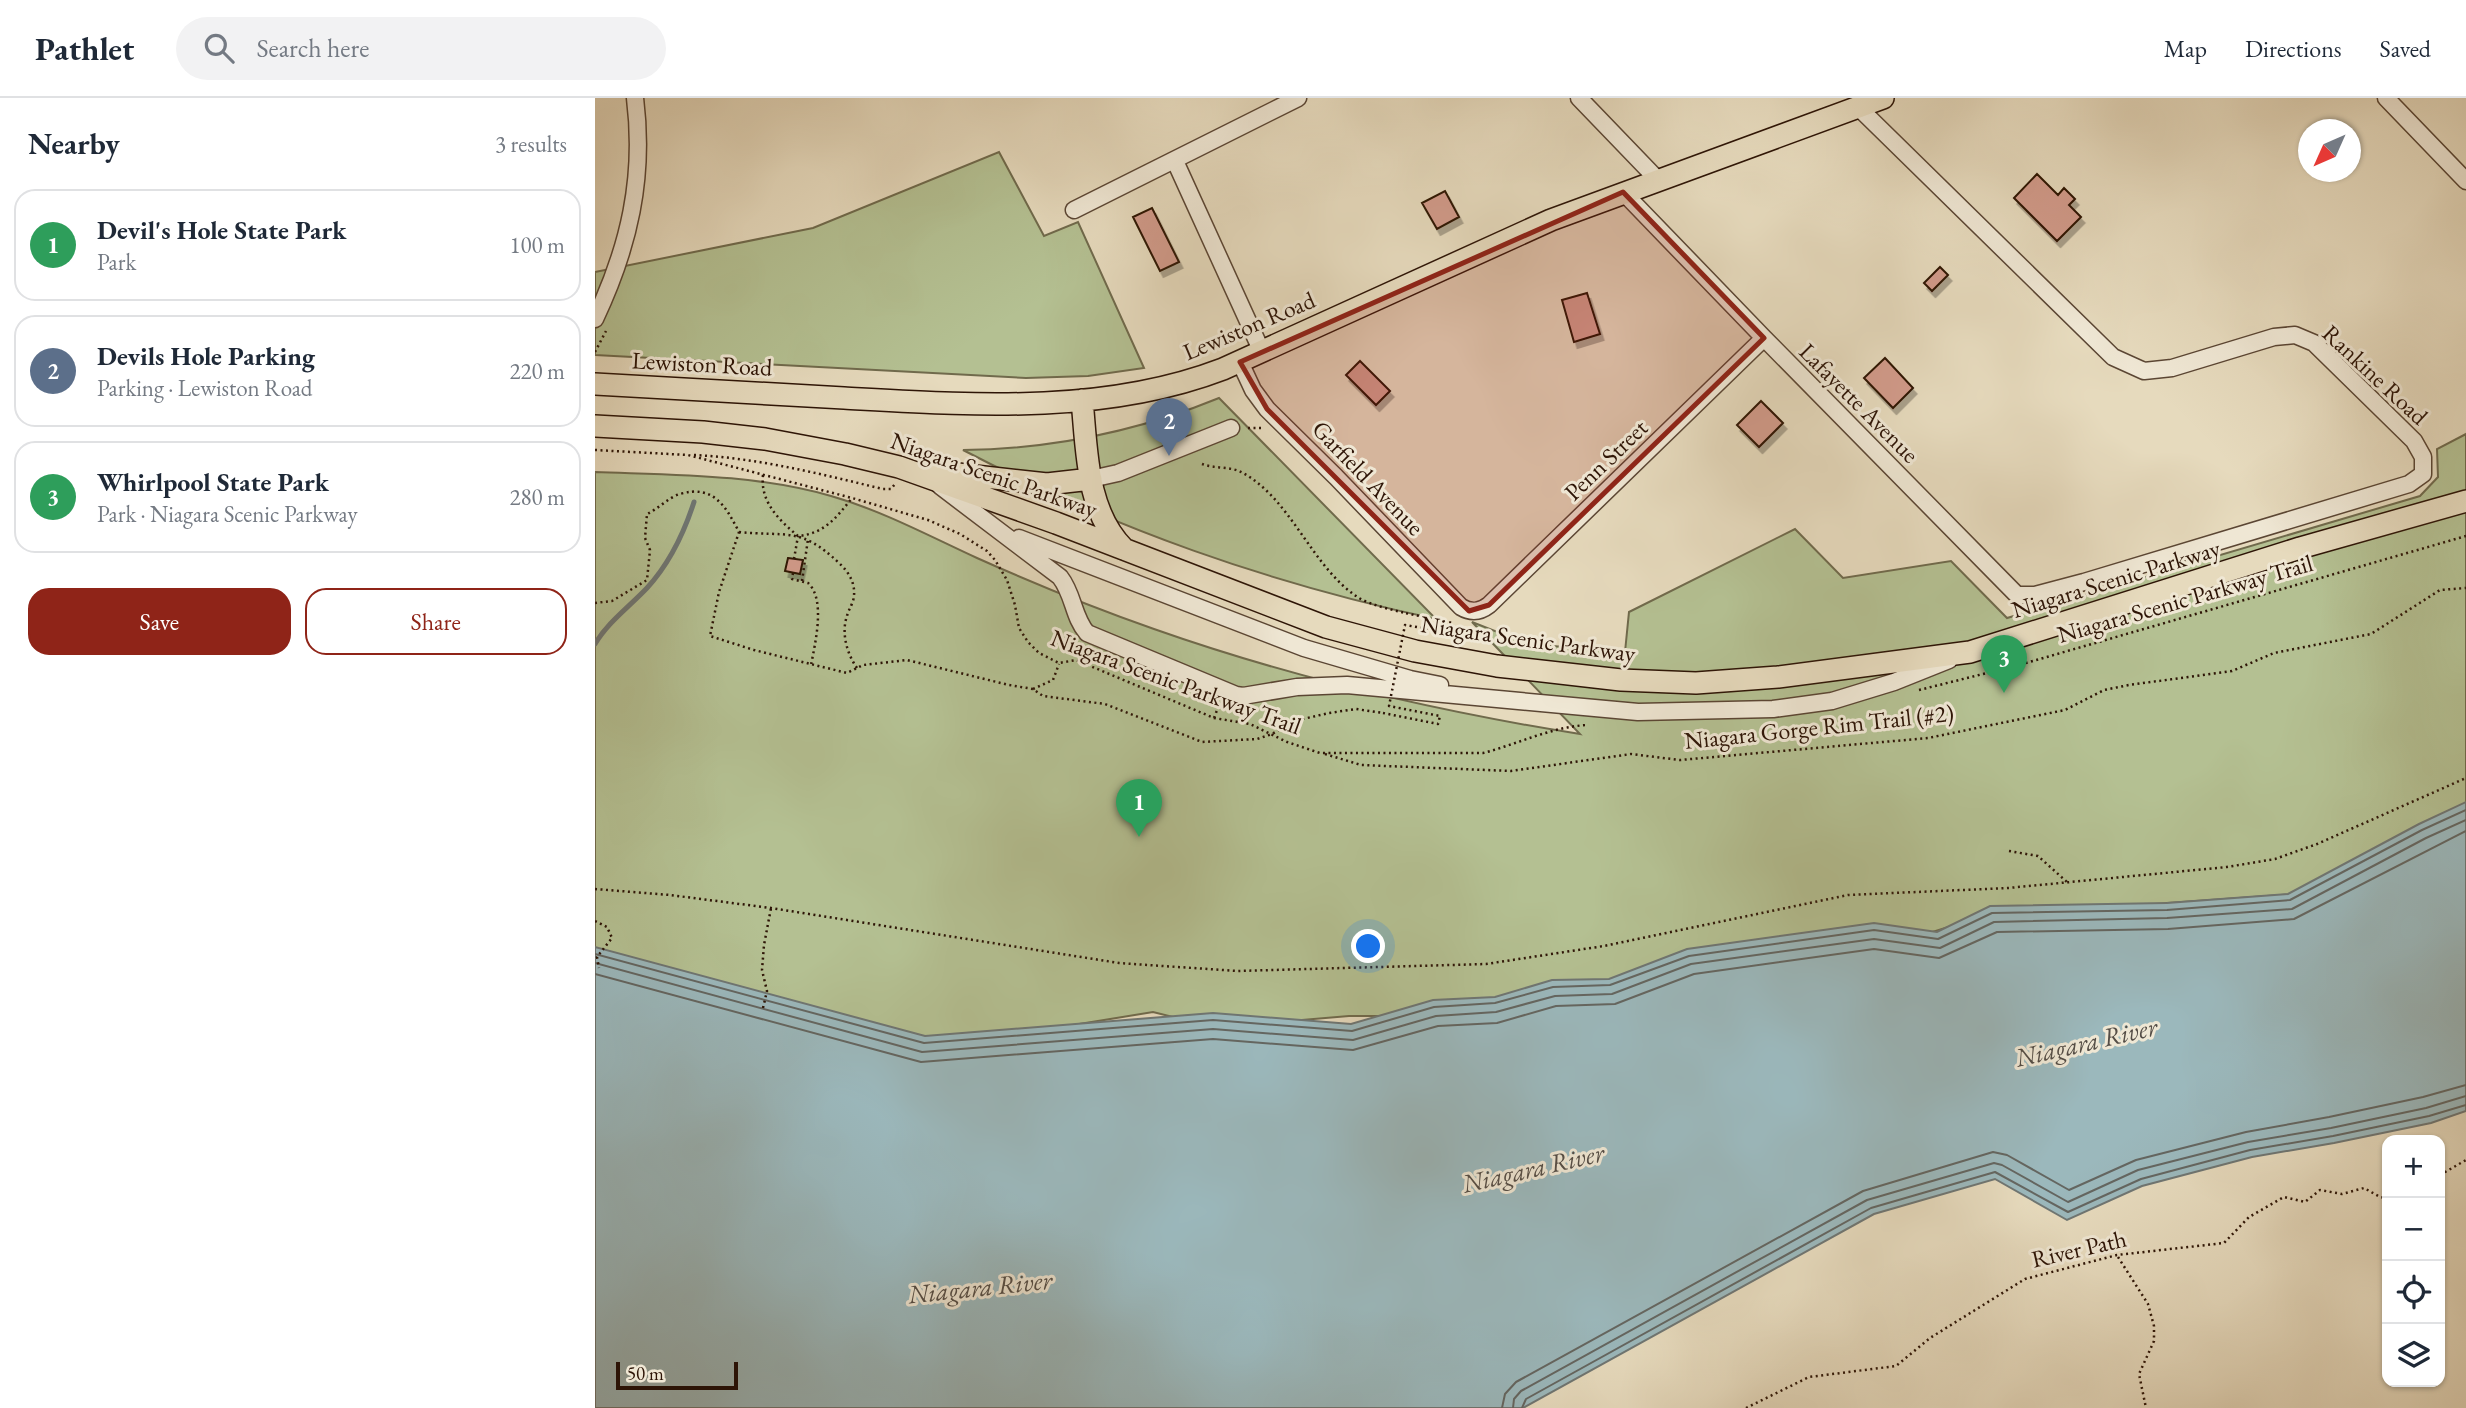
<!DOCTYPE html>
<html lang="en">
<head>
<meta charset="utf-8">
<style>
  body { margin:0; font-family:"EB Garamond",serif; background:#f2f2f3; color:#1f2937 }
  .controls { position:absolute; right:21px; bottom:21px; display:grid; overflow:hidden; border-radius:14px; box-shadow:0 2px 5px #0004 }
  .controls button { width:63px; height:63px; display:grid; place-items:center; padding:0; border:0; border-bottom:2px solid #e0e1e3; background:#fff; color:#1f2937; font:35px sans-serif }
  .compass { position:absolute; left:1703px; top:21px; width:63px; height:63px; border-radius:50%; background:#fff; box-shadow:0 2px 5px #0004; rotate:225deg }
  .scale { position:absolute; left:21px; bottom:18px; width:122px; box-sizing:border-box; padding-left:7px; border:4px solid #2d1406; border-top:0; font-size:19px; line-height:24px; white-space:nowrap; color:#2d1406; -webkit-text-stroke:5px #efe7d4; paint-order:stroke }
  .you { position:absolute; left:774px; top:849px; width:24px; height:24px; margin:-18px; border:5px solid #fff; border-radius:50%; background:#1a73e8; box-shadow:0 0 0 10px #1a73e833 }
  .badge { display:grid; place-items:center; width:46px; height:46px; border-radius:50%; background:#8f2418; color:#fff; font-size:23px; font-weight:700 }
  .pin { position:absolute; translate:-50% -58px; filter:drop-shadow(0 2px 4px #0008) }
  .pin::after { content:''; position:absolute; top:37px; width:24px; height:21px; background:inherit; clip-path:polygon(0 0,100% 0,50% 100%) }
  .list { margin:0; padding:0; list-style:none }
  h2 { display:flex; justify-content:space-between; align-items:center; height:91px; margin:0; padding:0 28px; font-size:30px }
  h2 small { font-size:23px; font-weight:400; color:#747a83 }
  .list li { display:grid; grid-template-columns:46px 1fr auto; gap:21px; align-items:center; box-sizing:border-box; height:112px; margin:0 14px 14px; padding:0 14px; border:2px solid #e0e1e3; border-radius:21px }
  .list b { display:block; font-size:26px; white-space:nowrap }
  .list p { margin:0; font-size:23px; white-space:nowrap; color:#747a83 }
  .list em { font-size:23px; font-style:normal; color:#747a83 }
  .actions { display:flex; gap:14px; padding:21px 28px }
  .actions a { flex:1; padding:16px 0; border:2px solid #8f2418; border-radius:21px; text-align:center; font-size:24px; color:#8f2418 }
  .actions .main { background:#8f2418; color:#fff }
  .icon { flex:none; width:38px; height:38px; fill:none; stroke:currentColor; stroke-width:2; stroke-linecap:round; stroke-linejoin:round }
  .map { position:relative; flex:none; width:1871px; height:1310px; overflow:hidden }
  header { display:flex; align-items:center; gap:42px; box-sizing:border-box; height:98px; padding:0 35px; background:#fff; border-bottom:2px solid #e0e1e3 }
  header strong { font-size:33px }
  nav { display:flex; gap:38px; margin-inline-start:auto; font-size:24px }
  .search { width:490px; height:63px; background:#f2f2f3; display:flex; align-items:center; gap:18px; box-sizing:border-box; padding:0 24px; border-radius:38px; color:#747a83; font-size:26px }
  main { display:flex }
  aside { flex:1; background:#fff }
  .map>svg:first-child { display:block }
  .green { fill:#b4c092; stroke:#706a4c; stroke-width:2 }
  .water { fill:#9bb8bc; stroke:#6f7673; stroke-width:2 }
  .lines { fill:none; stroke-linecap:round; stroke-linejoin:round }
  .shore { stroke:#646661; stroke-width:2 }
  .stream { stroke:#6f7673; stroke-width:5 }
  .building { fill:#d29b8b; stroke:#2d1406; stroke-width:2; filter:url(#shadow) }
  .minor-casing { stroke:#5b4634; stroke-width:19 }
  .major-casing { stroke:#2d1406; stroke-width:24 }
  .path { stroke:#2d1406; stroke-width:2.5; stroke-dasharray:2 3.5; stroke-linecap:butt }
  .minor { stroke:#efe7d4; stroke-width:16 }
  .major { stroke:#e6dabd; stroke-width:21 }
  .path-bridge { stroke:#2d1406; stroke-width:2.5; stroke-dasharray:2 3.5; stroke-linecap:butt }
  .marked { fill:#8f2418; fill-opacity:0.2; stroke:#8f2418; stroke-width:5; stroke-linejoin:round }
  .labels { text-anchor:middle; stroke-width:6; stroke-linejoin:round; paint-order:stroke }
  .street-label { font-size:24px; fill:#2d1406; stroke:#efe7d4 }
  .water-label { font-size:26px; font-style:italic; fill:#544d46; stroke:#efe7d4 }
</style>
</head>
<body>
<header>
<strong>Pathlet</strong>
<div class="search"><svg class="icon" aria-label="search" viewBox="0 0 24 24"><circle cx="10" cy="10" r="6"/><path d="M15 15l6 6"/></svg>Search here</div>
<nav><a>Map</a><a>Directions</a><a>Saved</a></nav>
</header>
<main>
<aside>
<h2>Nearby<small>3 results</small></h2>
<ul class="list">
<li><span class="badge" style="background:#2e9e5b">1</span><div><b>Devil's Hole State Park</b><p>Park</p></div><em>100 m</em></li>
<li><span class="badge" style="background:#5c6f8a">2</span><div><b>Devils Hole Parking</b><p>Parking · Lewiston Road</p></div><em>220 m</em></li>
<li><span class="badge" style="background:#2e9e5b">3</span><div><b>Whirlpool State Park</b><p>Park · Niagara Scenic Parkway</p></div><em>280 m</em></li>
</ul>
<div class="actions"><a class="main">Save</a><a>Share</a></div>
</aside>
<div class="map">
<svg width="1871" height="1310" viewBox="0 0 1871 1310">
  <defs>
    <filter id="shadow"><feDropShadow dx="3.5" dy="6" stdDeviation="0" flood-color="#0004"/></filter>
  </defs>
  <rect width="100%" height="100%" fill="#e6dabd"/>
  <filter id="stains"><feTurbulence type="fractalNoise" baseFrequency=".00286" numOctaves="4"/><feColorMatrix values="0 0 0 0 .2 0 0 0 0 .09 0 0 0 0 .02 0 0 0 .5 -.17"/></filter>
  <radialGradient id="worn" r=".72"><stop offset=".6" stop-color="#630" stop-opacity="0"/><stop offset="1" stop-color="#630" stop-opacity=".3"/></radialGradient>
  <path class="green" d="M404,54L449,138L483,124L549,270L493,278L431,280L0,257V174L218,130Z
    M624,300L841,521C673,485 520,431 368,352C457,351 541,334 624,300Z
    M1871,336V708L1715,795L1389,818L1318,840L805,918H754L695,923L606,926L558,914L356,947L0,871V374C79,377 159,376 236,398C288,413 334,438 382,460C440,486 499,510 559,531C698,580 840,613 985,636L877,524L933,546L1030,554L1034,514L1200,431L1248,480L1356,463L1412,520L1825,398L1843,379L1842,351Z"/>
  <path class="water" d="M1871,704V1013L1836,1025L1739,1045L1657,1059L1547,1088L1472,1122L1400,1081L1279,1116L928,1310H0V849L330,938L618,915L756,926L838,902L900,899L957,882L1014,881L1092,851L1279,825L1342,834L1395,808L1572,805L1693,796L1824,726Z"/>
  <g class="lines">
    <path class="shore" d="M0,856L329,945L618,922L757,933L839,909L900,905L958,889L1015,887L1094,858L1279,832L1343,841L1397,815L1572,812L1695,802L1827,732L1871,712
      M0,865L327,954L618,931L758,942L841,918L901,914L960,898L1017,896L1096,866L1279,841L1345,850L1399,824L1572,820L1697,811L1831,740L1871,722
      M0,876L326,964L618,941L758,952L843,928L902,925L961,908L1020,906L1099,876L1279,851L1344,860L1402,834L1573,831L1699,821L1871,733
      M907,1310L910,1296L921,1284L1268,1093L1398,1054L1412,1057L1474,1092L1541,1062L1651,1034L1734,1019L1828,999L1871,987
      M918,1310L919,1301L926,1293L1272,1102L1399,1065L1407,1067L1473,1104L1543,1072L1653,1044L1736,1030L1831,1010L1871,998
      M927,1310L931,1301L1276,1110L1400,1074L1473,1114L1546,1081L1655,1052L1738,1038L1834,1018L1871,1007"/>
    <path class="stream" d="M0,546C13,524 34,509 52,490C74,466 89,435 99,404"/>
  </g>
  <path class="building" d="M1442,76L1463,97L1469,90L1480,101L1474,107L1486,119L1462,143L1419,100Z
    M850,93L864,119L842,131L827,105Z
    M557,110L584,164L565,173L538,119Z
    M1345,169L1353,177L1337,193L1329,185Z
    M992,195L1005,236L979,244L967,202Z
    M1290,260L1318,290L1298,310L1269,280Z
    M765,263L795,293L781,307L751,277Z
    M1166,303L1188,325L1164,349L1142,327Z
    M193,460L208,462L205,476L190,473Z"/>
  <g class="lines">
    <g class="minor-casing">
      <path id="minor" d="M984,0L1063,82
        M1791,0L1871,83
        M580,63L667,254
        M1028,94L1169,240L1422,497H1440L1489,484L1814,386L1828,376V359L1819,343L1719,245L1700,237L1679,239L1577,270L1549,273L1518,259L1263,9
        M479,112L703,0
        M0,221C34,149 50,80 40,0
        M645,264L658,292L672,311L741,379L866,509C876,515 885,514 894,507L1169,240
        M496,381L523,375L636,330
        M345,388L465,479C479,497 478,519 492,535L641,597L648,598L702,589L752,587L1043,614L1178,611L1237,603L1299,584L1354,562
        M424,440L709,550L815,581L845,587"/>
    </g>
    <g class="major-casing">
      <path id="major" d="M0,286C83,291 166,296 249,300C375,307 508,317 628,271L956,122L1288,0
        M487,302C492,353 491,413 529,451
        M0,328L108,334L170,341L250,356L304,369L461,425L731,529L820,553L902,568L1026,582L1101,585L1183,579L1375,554L1705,450L1871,403
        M345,374L452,386L496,381"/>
    </g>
    <path class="path" d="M0,254L11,233
      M653,330H667
      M0,352L93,357L257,400L333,422L365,436L392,453L400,462L412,482L420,507L424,530L433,544L444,555L464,565L481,562L619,620L655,626L692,644L725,655H888C923,646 956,629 992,627
      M99,357C164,360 225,376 288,391H296L300,386
      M607,366C620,371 636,368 648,375C697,402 717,470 764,500C778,508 795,511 810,515
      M168,377C165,404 184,422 203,438C229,436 242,419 257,400
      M144,434C192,439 205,428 244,465C255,475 262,488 258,503C256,509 253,513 252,518C246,535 252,556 262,570
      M199,461L203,438
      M198,475L197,481L213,485C231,501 220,546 216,567
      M207,483L213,441
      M0,505L17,503L52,482L55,452L50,440L52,416C63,411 74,399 85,396C119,386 131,409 144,434L124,494L115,538L159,552L252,575L268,567L312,562L414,587L438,591L448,598L510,606L607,644L662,641L677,636L699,623L734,615L761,611L788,615
      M438,591L458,582L464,566
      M1324,592L1424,567L1871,438
      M619,620L624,607
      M730,656L766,667L916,673L1036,656L1085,662L1333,640L1470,612L1509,592L1534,587L1637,573L1679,555L1776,536L1845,492L1871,490
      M1414,753L1443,758L1472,784
      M0,791L75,797L176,810L524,865L642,873L891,866L1009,848L1253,797L1413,790L1632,769L1680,761L1722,746L1871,680
      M0,823L12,829L17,840L2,859L4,870
      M168,910L172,893L167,872L169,847L176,810
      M1845,1077L1871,1062
      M1523,1159L1553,1206L1559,1228V1243L1544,1276L1551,1310
      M1151,1310L1214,1279L1301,1268L1335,1240L1430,1181L1522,1157L1629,1145L1654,1119L1689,1099L1710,1104L1725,1092L1747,1096L1769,1090L1785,1099L1792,1100"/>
    <use href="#minor" class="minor"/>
    <use href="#major" class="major"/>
    <path class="path-bridge" d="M788,615L843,626L845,618L794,608L810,527L857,535L858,525L810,515"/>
  </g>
  <path class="marked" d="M1028,94L1169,240L894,507L874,513L672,311L645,264Z"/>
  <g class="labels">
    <g class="street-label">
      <text transform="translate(654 228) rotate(-23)" y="8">Lewiston Road</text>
      <text transform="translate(107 266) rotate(3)" y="8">Lewiston Road</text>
      <text transform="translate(1780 277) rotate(43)" y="8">Rankine Road</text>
      <text transform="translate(1264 305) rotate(45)" y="8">Lafayette Avenue</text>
      <text transform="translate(1011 362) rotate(-44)" y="8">Penn Street</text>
      <text transform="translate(399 377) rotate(19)" y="8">Niagara Scenic Parkway</text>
      <text transform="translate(773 380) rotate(46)" y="8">Garfield Avenue</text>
      <text transform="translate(1521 481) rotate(-17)" y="8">Niagara Scenic Parkway</text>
      <text transform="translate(1590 501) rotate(-16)" y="8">Niagara Scenic Parkway Trail</text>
      <text transform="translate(933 541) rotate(8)" y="8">Niagara Scenic Parkway</text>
      <text transform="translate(581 584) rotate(20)" y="8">Niagara Scenic Parkway Trail</text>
      <text transform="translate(1224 629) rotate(-6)" y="8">Niagara Gorge Rim Trail (#2)</text>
      <text transform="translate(1484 1151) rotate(-13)" y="8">River Path</text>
    </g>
    <g class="water-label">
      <text transform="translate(1491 944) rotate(-13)" y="9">Niagara River</text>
      <text transform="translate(938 1070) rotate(-13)" y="9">Niagara River</text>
      <text transform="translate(385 1189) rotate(-6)" y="9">Niagara River</text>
    </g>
  </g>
  <rect width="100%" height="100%" filter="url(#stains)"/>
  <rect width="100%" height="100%" fill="url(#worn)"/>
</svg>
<div class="controls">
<button>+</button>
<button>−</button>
<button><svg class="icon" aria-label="locate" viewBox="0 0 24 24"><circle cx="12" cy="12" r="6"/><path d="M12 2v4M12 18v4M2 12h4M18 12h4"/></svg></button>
<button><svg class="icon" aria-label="layers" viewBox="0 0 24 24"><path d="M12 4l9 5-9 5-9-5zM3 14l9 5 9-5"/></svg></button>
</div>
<svg class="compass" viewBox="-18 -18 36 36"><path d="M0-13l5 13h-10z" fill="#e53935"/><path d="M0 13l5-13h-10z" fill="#747a83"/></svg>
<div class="scale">50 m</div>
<div class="you"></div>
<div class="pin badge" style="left:544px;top:739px;background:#2e9e5b">1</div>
<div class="pin badge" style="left:574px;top:358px;background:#5c6f8a">2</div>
<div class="pin badge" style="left:1409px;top:595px;background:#2e9e5b">3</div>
</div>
</main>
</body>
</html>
